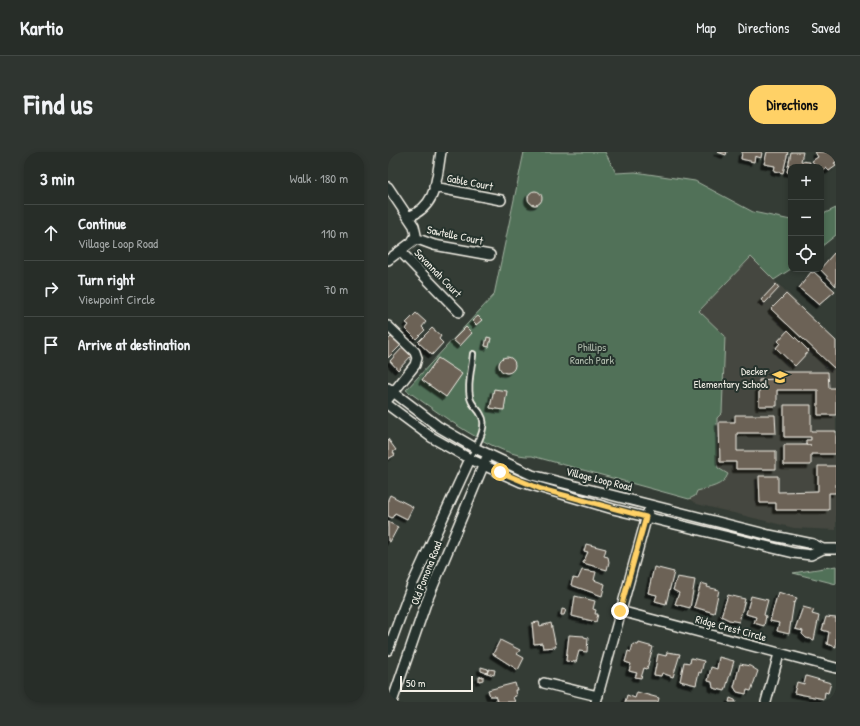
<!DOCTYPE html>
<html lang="en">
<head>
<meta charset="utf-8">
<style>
  body { margin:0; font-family:"Patrick Hand",sans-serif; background:#2f3530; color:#f1f3f6 }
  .controls { position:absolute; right:12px; top:12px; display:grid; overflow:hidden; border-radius:8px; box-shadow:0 2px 6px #0003 }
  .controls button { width:36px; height:36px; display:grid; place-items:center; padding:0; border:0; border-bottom:1px solid #434945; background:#272d28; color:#f1f3f6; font:20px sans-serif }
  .scale { position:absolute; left:12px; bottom:10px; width:73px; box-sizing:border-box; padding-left:4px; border:2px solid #f4f1e8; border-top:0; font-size:11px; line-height:14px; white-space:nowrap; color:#f4f1e8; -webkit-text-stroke:3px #26332d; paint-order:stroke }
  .stop { position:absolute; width:12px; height:12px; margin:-9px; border:3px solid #ffd166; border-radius:50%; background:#fff }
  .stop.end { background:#ffd166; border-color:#fff; box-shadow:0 1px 4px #0008 }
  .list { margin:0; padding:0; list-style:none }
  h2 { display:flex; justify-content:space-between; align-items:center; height:52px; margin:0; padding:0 16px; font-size:17px }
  h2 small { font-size:13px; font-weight:400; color:#a4a8a8 }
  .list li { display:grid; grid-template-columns:26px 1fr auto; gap:12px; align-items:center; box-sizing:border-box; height:56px; padding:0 16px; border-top:1px solid #434945 }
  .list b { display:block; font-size:15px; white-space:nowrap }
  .list p { margin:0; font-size:13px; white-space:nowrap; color:#a4a8a8 }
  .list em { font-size:13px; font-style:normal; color:#a4a8a8 }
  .icon { flex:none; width:22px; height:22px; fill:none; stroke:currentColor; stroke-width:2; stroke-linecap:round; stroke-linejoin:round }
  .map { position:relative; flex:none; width:448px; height:550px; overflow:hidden; border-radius:16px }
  header { display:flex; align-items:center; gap:24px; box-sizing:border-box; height:56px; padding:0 20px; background:#272d28; border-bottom:1px solid #434945 }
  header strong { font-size:19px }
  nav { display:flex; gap:22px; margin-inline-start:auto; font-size:14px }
  .intro { display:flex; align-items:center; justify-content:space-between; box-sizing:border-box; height:96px; padding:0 24px }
  h1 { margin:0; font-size:28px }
  .button { padding:10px 18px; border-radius:16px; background:#ffd166; color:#111; font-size:14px; font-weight:700 }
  main { display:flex; gap:24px; padding:0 24px }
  aside { flex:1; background:#272d28; border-radius:16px; box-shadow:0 2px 6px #0003 }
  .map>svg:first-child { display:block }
  .built { fill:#45473f }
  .green { fill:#517159; stroke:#a2b1a0 }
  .building { fill:#6c6257; stroke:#f4f1e8; filter:url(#shadow) }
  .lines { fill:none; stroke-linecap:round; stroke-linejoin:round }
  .service-casing { stroke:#f4f1e8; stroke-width:8 }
  .minor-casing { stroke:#f4f1e8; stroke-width:12 }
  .service { stroke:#26332d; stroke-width:4.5 }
  .minor { stroke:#26332d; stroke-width:9 }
  .route { stroke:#ffd166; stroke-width:5 }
  .labels { text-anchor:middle; stroke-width:4; stroke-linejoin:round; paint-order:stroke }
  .street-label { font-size:11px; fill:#f4f1e8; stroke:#26332d }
  .park-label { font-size:11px; fill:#b3beaf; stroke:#26332d }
  .poi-label { font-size:11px; fill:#f4f1e8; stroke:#26332d; text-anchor:end }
</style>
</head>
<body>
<header>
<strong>Kartio</strong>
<nav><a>Map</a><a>Directions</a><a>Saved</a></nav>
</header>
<div class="intro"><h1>Find us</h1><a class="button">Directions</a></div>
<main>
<aside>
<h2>3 min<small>Walk · 180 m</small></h2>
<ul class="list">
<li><svg class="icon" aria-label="ahead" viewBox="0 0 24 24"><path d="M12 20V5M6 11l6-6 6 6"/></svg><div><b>Continue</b><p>Village Loop Road</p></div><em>110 m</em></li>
<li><svg class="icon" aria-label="right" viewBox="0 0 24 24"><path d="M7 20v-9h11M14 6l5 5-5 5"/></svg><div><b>Turn right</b><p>Viewpoint Circle</p></div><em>70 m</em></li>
<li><svg class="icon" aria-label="arrive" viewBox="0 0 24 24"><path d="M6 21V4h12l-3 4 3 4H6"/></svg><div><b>Arrive at destination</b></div></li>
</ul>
</aside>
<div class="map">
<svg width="448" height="550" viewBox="0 0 448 550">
  <defs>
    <filter id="shadow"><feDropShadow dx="-3.5" dy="3.5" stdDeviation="0" flood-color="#0009"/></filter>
  </defs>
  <rect width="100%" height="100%" fill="#343c35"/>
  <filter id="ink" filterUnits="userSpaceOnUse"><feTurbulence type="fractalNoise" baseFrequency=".025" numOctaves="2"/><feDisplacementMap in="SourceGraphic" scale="8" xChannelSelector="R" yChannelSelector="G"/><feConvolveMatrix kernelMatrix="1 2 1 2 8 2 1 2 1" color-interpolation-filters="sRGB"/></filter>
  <g filter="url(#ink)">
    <path class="built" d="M363,105L448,189V378L406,376L309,352L301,347L307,344L309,339L328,334L338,327L330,316L329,311V266L334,261L310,159Z"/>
    <path class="green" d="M136,0H217L228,21L247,20L307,29L365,60L403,68V117L386,128L363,105L311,159L337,184L334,261L329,266V311L330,316L340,322C336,334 320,336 309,339L307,344L301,347L144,304C110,307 47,258 18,238L106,143Z
      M448,56V83L433,95V63Z
      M448,414V432L405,421Z"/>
    <path class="building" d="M329,0H339L338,3Z
      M354,0H374L373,6L367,4L366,10L353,7Z
      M379,0H400L395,21L386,19L387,14L376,12Z
      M403,0H415L413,9L422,10L421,14L403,15V21L399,20Z
      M427,0H445L448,5V10L446,11L448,14L441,19L438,16L433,20V15H429L424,9L430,5Z
      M140 46a7 7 0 1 1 14 0a7 7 0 1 1-14 0Z
      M446,101L448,104V134L432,117Z
      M423,120L424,121L426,120L447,139L431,153L411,136Z
      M388,132L391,136L377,151L373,148Z
      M398,142L448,189V213L446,216L383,157Z
      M28,161L38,170L34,175L37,178L28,187L18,177L21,173L18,171Z
      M90,164L94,168L88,173L84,169Z
      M78,175L84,181L72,194L65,188Z
      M44,176L53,184L51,187L55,191L44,203L30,190Z
      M400,178L421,199L407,214L388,196L392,191L390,189Z
      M3,185L13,193L0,206V188Z
      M99,185L103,186L101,195L97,194Z
      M15,195L24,203L10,218L2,209Z
      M111 213a8 8 0 1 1 16 0a8 8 0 1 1-16 0Z
      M50,206L74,222L58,245L34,228Z
      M387,220H440L441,236H448V263H430V238H389V254H371V228L387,227Z
      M106,237L119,239L116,258L102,256Z
      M396,253H423V279H448V302H423V313H396V293H423H418V288H423V285H396Z
      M347,263H387L388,281H349V299H388V317H348V310H332L331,270H347Z
      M0,287L8,298L5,300L7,303L0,307Z
      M430,314H448V341H441V358H388V351H372L371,324H390V340L430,339Z
      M2,343L25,355L19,367L7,361L4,366L0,364V347Z
      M0,370L10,375L2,390L0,389Z
      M198,392L218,397L216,404L220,405L221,410L219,418L195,411L200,400L196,399Z
      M266,415L286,420L278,452L267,449L269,443L260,441Z
      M194,418L208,420L206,428L217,432L214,444L183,433L185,426L190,427Z
      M289,425L307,428L302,456L287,452L291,441L285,438Z
      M313,431L320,433L319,435L331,438L326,461L306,455Z
      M390,440L409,446L407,451L406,450L401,482L389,479L391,471L382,469Z
      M340,443L357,447L351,470L341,468L333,464Z
      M187,444L207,449L205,457L208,458L207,462H210L208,470L184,464Z
      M363,444L380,448L376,463L378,464L376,474L366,471L368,465L358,462Z
      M415,455L426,458L424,462L431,464L426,488L418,486L414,482L415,479L407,477Z
      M174,457L178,458L176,463H173Z
      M438,465L448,466V495L439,492L441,480L434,478Z
      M151,470L152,474L163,471L168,495L155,496L154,491L146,492L144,471Z
      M181,483L196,484V485L200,486L199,500L191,499L188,510L178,509Z
      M112,488L132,498L129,502L136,506L130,518L105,502Z
      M251,491L265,495L259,517L256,516L253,526L247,525L249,521L241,519L243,512L237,510L240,499L243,500L245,492L250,493Z
      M279,500L292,502L285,525L274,521L273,524L266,523L270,502L278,504Z
      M331,505L346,509L337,539L325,536L324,530L320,529L323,515L329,517Z
      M303,506L316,509L313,521L311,520L308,533L292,529L296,510L302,511Z
      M352,512L362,514L370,519L363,539L359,538L358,542L349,540L346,535Z
      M93,515L100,517L99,521L93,519Z
      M101,517L107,518L106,523L99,521Z
      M95,524V528L91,529V525Z
      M418,524L443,531L440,541L437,540L436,547L406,541L409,530L416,532Z
      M127,531L129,538H127L128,544L125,545L127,550H105L109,549L107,544H102L100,538Z
      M249,540L271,546L270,550H237L239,543L247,546Z
      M342,546L347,548L348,550H341Z"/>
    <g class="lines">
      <g class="service-casing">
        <path id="service" d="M82,307C87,295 101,275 93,263C90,256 83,253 82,245C79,232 84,215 85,202"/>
      </g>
      <g class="minor-casing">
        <path id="minor" d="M0,35L26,74L28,83L24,90L0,108
          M46,35L113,48
          M20,65C50,54 48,27 53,0
          M27,86L46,93L102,103
          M12,99L71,160
          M0,174L27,200L29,206L27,213L0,247
          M0,236L51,275L87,296L144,323L381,383L425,392L435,397H448
          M0,253L43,285L82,307L133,330L225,357L406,401L423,403L435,397
          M232,459L448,516
          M0,498L24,433L82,307
          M156,531L210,544
          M4,550L38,451L98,307
          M208,550L260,360
          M378,550L391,502"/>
      </g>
      <use href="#service" class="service"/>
      <use href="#minor" class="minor"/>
    </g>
  </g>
  <g class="lines" filter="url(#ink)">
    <path class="route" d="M112,320L153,337L258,365L232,459"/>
  </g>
  <defs>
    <g id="school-bare" transform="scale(1.2)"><path d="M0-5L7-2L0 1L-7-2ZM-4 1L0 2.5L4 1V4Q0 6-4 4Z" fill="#ffd166" stroke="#26332d" stroke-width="2.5" paint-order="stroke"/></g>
  </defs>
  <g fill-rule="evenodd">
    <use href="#school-bare" x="392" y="225"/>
  </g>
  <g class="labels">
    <g class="street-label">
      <text transform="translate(82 30) rotate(11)" y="4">Gable Court</text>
      <text transform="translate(67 83) rotate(12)" y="4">Sawtelle Court</text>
      <text transform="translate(50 121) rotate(46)" y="4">Savannah Court</text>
      <text transform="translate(211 327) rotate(14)" y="4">Village Loop Road</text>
      <text transform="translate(38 421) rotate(-69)" y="4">Old Pomona Road</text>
      <text transform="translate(343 476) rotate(15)" y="4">Ridge Crest Circle</text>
    </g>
    <g class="park-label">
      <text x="204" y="199">Phillips<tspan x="204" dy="13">Ranch Park</tspan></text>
    </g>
    <g class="poi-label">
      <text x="380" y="223">Decker<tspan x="380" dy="13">Elementary School</tspan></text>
    </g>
  </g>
</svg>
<div class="controls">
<button>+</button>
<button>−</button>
<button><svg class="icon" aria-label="locate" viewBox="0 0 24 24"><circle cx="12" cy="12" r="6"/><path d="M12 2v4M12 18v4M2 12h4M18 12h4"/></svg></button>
</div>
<div class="scale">50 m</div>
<div class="stop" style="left:112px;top:320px"></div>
<div class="stop end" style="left:232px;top:459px"></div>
</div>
</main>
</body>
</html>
